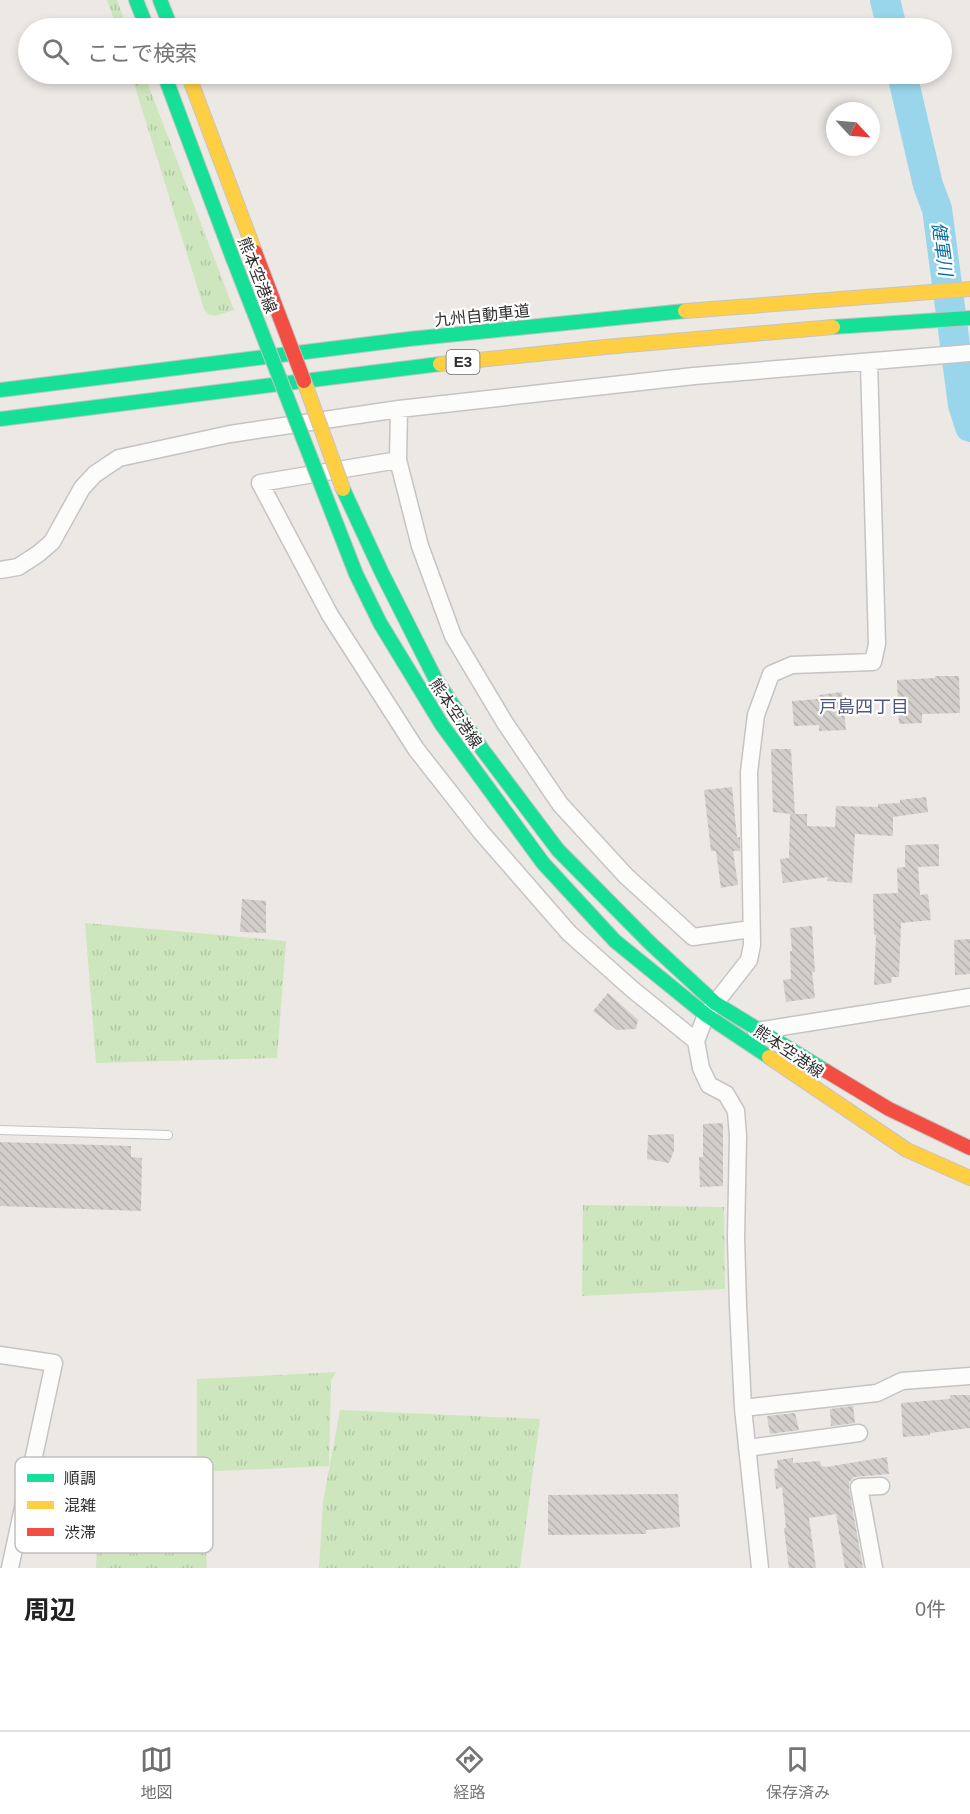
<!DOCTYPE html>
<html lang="ja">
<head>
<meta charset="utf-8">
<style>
  body { margin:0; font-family:Arial,"Noto Sans JP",sans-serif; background:#f2f2f2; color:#222 }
  .compass { position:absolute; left:826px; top:102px; width:54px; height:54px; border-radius:50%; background:#fff; box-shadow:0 3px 9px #0003; rotate:116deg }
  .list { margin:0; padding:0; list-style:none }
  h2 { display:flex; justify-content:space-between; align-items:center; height:78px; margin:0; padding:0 24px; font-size:26px }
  h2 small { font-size:20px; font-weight:400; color:#767676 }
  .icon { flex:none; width:33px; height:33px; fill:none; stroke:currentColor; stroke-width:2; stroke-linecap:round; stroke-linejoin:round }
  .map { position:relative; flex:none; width:970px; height:1568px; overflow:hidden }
  .search { position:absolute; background:#fff; box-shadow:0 3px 9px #0003; left:18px; right:18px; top:18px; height:66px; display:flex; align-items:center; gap:15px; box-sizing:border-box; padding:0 21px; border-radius:33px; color:#767676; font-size:22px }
  .sheet { height:162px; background:#fff }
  nav { display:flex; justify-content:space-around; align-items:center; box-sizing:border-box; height:84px; border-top:2px solid #e0e0e0; background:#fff; font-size:16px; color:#767676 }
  nav a { display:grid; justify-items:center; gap:3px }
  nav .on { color:#706f6e }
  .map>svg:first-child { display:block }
  .grass { fill:url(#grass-tufts) }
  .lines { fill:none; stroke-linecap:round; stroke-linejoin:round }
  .river { stroke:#99d6ec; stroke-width:30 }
  .building { fill:url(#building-back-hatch) }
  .lane-casing { stroke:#c5c4c5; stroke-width:10 }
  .street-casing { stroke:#c5c4c5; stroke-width:19 }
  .fast-casing { stroke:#c5c4c5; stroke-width:16 }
  .slow-casing { stroke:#c5c4c5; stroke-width:16 }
  .jam-casing { stroke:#c5c4c5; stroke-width:16 }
  .lane { stroke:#fcfcfb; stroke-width:8 }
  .street { stroke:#fcfcfb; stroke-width:16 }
  .fast { stroke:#16e098; stroke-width:14 }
  .slow { stroke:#ffcf43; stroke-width:14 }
  .jam { stroke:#f24e42; stroke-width:14 }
  .fast-bridge-casing { stroke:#c5c4c5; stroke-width:16; stroke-linecap:butt }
  .slow-bridge-casing { stroke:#c5c4c5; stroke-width:16; stroke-linecap:butt }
  .jam-bridge-casing { stroke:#c5c4c5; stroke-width:16; stroke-linecap:butt }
  .fast-bridge { stroke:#16e098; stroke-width:14 }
  .slow-bridge { stroke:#ffcf43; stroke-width:14 }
  .jam-bridge { stroke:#f24e42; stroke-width:14 }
  .labels { text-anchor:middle; stroke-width:4.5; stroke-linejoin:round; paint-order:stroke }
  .shield { fill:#fff; stroke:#6d6d6d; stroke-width:1.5 }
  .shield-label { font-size:15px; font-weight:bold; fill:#2e2e2e }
  .street-label { font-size:16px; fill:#2e2e2e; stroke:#fff }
  .water-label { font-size:18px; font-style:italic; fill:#0d6fa3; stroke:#fff }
  .neighbourhood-label { font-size:18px; fill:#4d5680; stroke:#fff }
  .key { fill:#fff; stroke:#c0c0c0; stroke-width:1.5 }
  .key-label { font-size:16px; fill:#2e2e2e }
</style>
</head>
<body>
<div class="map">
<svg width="970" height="1568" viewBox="0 0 970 1568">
  <defs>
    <pattern id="grass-tufts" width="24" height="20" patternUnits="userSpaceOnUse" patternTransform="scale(1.5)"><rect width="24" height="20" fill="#cee6be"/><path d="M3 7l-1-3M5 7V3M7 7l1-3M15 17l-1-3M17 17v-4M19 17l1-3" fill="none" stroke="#b1c6a4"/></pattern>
    <pattern id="building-back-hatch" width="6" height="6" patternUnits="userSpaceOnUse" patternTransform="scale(1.5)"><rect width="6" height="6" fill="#d1cecb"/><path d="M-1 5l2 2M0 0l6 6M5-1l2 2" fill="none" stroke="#b4b1af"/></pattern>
  </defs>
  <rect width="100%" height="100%" fill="#ece8e4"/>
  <path class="grass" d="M107,0H117L127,28H117Z
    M131,74H144L234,310L215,316L209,315L204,309Z
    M85,923L286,941L277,1058L96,1063Z
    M583,1205L724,1207L725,1289L582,1296Z
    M336,1372L331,1381L329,1466L197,1472V1379Z
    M340,1410L540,1419L520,1568H319L323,1502Z
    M100,1490L203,1495L207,1568H96Z"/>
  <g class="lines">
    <path class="river" d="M885,0L892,28
      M902,74L928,185L937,209L963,405L970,427"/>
  </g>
  <path class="building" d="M935,676H959L960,713L922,714V723L899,724L897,680L935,678Z
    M842,692L846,730L819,731V725L794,726L792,701L819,699V695Z
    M771,749H791L795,814H807V826L835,827L836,806L878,807V804L900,803V800L926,797L928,812L893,817V836L855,834L852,883L827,881L828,877L783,883L780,859L789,858L790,814L773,812Z
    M732,787L737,838L740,837V851H733L738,885L721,888L716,851H711L704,790Z
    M939,844V866L918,867L920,895L928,894L931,920L901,923L899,977H892L891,983L874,985L876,935H874L873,894L898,893L897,868L905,867V845Z
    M242,899L266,901V933L240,932Z
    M812,926L815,972H812L815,998L786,1002L783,980L791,979L790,951H792L790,928Z
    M970,939V974L955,975L954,940Z
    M608,993L638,1020L636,1029L617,1030L593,1011Z
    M723,1123V1186L700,1187L699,1157H703V1124Z
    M674,1134V1151L669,1163L647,1159L648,1135Z
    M0,1142L131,1146V1157L142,1158L141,1211L0,1206Z
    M950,1395H970V1428L930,1433V1435L903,1437L901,1403L950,1399Z
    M853,1406L855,1423L831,1426L830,1409Z
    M795,1413L799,1430L770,1434L767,1416Z
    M887,1457L889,1474L854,1477L849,1482V1489L863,1568H845L836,1514L809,1518L816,1568H789L784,1528H786L782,1487L776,1489L774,1469L778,1468L777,1460L793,1458V1463L820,1461L821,1466L826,1467Z
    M678,1494L680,1527L646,1530V1534L548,1535V1495Z"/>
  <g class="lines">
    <g class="lane-casing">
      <path id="lane" d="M0,1130L168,1135"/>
    </g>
    <g class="street-casing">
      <path id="street" d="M399,409L398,460L420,546L453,636L505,723L560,804L626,876L693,937L751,929
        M398,460L260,483L330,615L416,749L481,832L569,933L632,989L696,1041
        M0,570L18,567L38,554L52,542L82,488L95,474L119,458L230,434L399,409L694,376L970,353
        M756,1031L970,997
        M0,1355L54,1363L10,1568
        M743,1408L877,1393L902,1381L970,1376
        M747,1448L859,1433
        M760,1568L743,1408L738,1306L736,1238L738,1136L736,1111L726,1094L709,1085L701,1068L696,1041L706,1015L749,960L752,945L749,772L756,715L771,674L792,665L873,662L877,644L869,362
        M874,1568L859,1487L881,1486"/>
    </g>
    <g class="fast-casing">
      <path id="fast" d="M136,0L147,28
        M160,0L171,28
        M164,74L232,256
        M833,327L970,318
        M0,390L409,339L685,311
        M0,419L440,364
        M343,489L382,573L435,678L482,749L558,850L650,943L715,1003L826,1071
        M324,492L356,574L380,623L442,725L543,863L615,941L706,1015L769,1057"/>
    </g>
    <g class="slow-casing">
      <path id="slow" d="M188,74L255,252
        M685,311L970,289
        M440,364L605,347L833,327
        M769,1057L907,1150L970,1178"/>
    </g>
    <g class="jam-casing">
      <path id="jam" d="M826,1071L889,1109L970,1148"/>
    </g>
    <use href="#lane" class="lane"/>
    <use href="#street" class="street"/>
    <use href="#fast" class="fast"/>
    <use href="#slow" class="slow"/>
    <use href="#jam" class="jam"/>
    <g class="fast-bridge-casing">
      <path id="fast-bridge" d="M232,256L324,492"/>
    </g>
    <g class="slow-bridge-casing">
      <path id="slow-bridge" d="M304,381L343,489"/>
    </g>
    <g class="jam-bridge-casing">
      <path id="jam-bridge" d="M255,252L304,381"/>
    </g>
    <use href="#fast-bridge" class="fast-bridge"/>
    <use href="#slow-bridge" class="slow-bridge"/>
    <use href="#jam-bridge" class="jam-bridge"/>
  </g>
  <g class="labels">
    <rect class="shield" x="446.5" y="350" width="33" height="24" rx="4.5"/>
    <g class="shield-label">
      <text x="463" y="367">E3</text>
    </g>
    <g class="street-label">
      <text transform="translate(258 275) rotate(69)" y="6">熊本空港線</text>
      <text transform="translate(482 315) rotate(-6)" y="6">九州自動車道</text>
      <text transform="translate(456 713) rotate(56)" y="6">熊本空港線</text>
      <text transform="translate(789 1051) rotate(34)" y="6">熊本空港線</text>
    </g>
    <g class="water-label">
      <text transform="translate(942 249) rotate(82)" y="6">健軍川</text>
    </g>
    <g class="neighbourhood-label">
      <text x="864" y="713">戸島四丁目</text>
    </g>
  </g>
  <rect x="15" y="1457" width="198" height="96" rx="9" class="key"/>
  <rect x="27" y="1474" width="27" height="8" fill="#16e098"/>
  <rect x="27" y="1501" width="27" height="8" fill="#ffcf43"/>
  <rect x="27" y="1528" width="27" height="8" fill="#f24e42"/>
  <g class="key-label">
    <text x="64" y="1484">順調</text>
    <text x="64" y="1511">混雑</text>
    <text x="64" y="1538">渋滞</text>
  </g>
</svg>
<svg class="compass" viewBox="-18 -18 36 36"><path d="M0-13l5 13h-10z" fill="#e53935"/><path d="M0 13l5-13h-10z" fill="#767676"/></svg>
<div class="search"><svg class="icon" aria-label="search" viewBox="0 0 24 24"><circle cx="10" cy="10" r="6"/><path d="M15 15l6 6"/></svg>ここで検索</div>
</div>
<section class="sheet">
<h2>周辺<small>0件</small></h2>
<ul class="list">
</ul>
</section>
<nav>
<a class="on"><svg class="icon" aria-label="map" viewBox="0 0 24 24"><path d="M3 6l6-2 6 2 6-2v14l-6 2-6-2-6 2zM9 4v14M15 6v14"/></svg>地図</a>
<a><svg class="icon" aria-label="directions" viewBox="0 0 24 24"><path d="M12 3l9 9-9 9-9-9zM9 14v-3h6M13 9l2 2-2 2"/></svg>経路</a>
<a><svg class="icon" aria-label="saved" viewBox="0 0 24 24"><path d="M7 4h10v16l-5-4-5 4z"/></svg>保存済み</a>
</nav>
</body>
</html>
